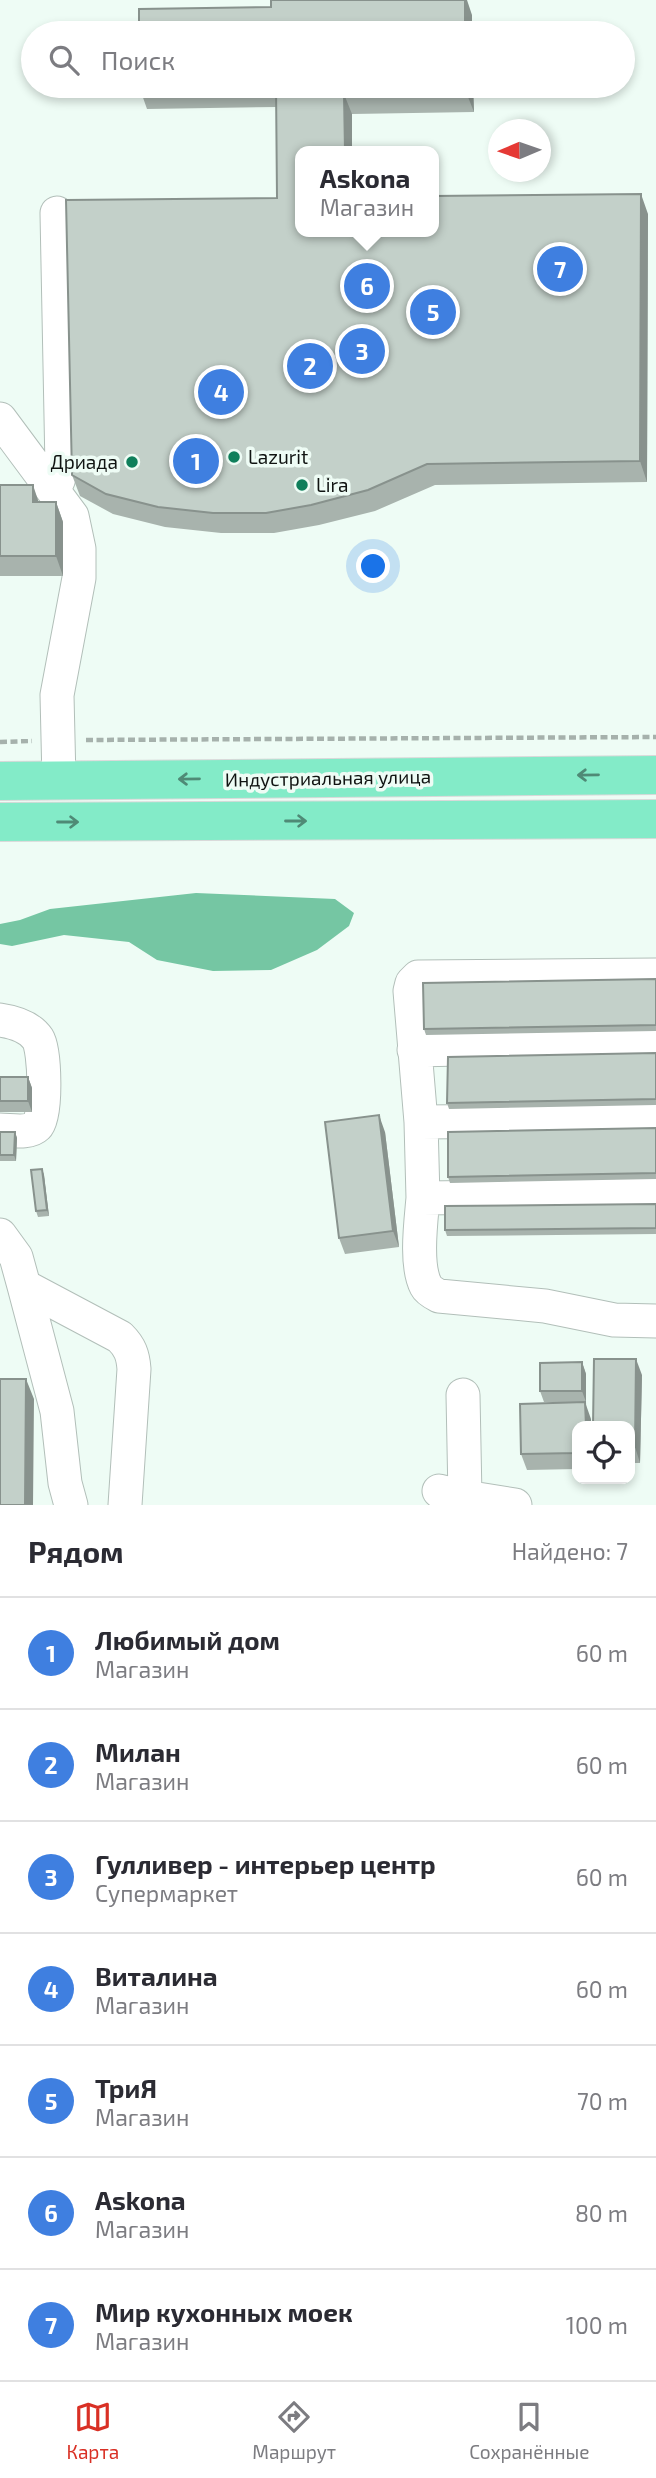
<!DOCTYPE html>
<html lang="ru">
<head>
<meta charset="utf-8">
<style>
  body { margin:0; font-family:"Exo 2",sans-serif; background:#f7f7f7; color:#2b2b33 }
  .controls { position:absolute; right:21px; bottom:21px; display:grid; overflow:hidden; border-radius:14px; box-shadow:0 4px 10px #0003 }
  .controls button { width:63px; height:63px; display:grid; place-items:center; padding:0; border:0; border-bottom:2px solid #e1e1e2; background:#fff; color:#2b2b33; font:35px sans-serif }
  .compass { position:absolute; left:488px; top:119px; width:63px; height:63px; border-radius:50%; background:#fff; box-shadow:0 4px 10px #0003; rotate:268deg }
  .you { position:absolute; left:374px; top:567px; width:24px; height:24px; margin:-18px; border:5px solid #fff; border-radius:50%; background:#1a73e8; box-shadow:0 0 0 10px #1a73e833 }
  .badge { display:grid; place-items:center; width:46px; height:46px; border-radius:50%; background:#d93025; color:#fff; font-size:23px; font-weight:700 }
  .pin { position:absolute; translate:-50% -50%; border:4px solid #fff; box-shadow:0 2px 7px #0006 }
  .popup { position:absolute; left:295px; top:146px; width:144px; height:91px; box-sizing:border-box; display:grid; place-content:center; border-radius:14px; background:#fff; filter:drop-shadow(0 2px 5px #0005); font-size:23px; white-space:nowrap; color:#7c7c81 }
  .popup b { font-size:26px; color:#2b2b33 }
  .popup::after { content:''; position:absolute; left:50%; top:100%; margin-left:-14px; border:14px solid transparent; border-top-color:#fff }
  .list { margin:0; padding:0; list-style:none }
  h2 { display:flex; justify-content:space-between; align-items:center; height:91px; margin:0; padding:0 28px; font-size:30px }
  h2 small { font-size:23px; font-weight:400; color:#7c7c81 }
  .list li { display:grid; grid-template-columns:46px 1fr auto; gap:21px; align-items:center; box-sizing:border-box; height:112px; padding:0 28px; border-top:2px solid #e1e1e2 }
  .list b { display:block; font-size:26px; white-space:nowrap }
  .list p { margin:0; font-size:23px; white-space:nowrap; color:#7c7c81 }
  .list em { font-size:23px; font-style:normal; color:#7c7c81 }
  .icon { flex:none; width:38px; height:38px; fill:none; stroke:currentColor; stroke-width:2; stroke-linecap:round; stroke-linejoin:round }
  .map { position:relative; flex:none; width:656px; height:1505px; overflow:hidden }
  .search { position:absolute; background:#fff; box-shadow:0 4px 10px #0003; left:21px; right:21px; top:21px; height:77px; display:flex; align-items:center; gap:18px; box-sizing:border-box; padding:0 24px; border-radius:38px; color:#7c7c81; font-size:26px }
  .sheet { height:875px; background:#fff }
  nav { display:flex; justify-content:space-around; align-items:center; box-sizing:border-box; height:98px; border-top:2px solid #e1e1e2; background:#fff; font-size:19px; color:#7c7c81 }
  nav a { display:grid; justify-items:center; gap:4px }
  nav .on { color:#d93025 }
  .map>svg:first-child { display:block }
  .water { fill:#75c6a3 }
  .lines { fill:none; stroke-linecap:round; stroke-linejoin:round }
  .minor-casing { stroke:#b2bfb9; stroke-width:35 }
  .major-casing { stroke:#d9d9d9; stroke-width:40 }
  .path { stroke:#a6b1ac; stroke-width:4.5; stroke-dasharray:7 3.5; stroke-linecap:butt }
  .minor { stroke:#fff; stroke-width:33 }
  .major { stroke:#83ebc8; stroke-width:38 }
  .wall { fill:#a8b3ad }
  .shaded-wall { fill:#88928d }
  .building { fill:#c3d0c9; stroke:#88928d; stroke-width:2 }
  .oneway { stroke:#4f8a76 }
  .poi-dot { fill:#0f7f5b; stroke:#eefcf5; stroke-width:2.5 }
  .labels { text-anchor:middle; stroke-width:7; stroke-linejoin:round; paint-order:stroke }
  .poi-label { font-size:19px; fill:#101412; stroke:#eefcf5; text-anchor:start }
  .street-label { font-size:19px; fill:#101412; stroke:#eefcf5 }
</style>
</head>
<body>
<div class="map">
<svg width="656" height="1505" viewBox="0 0 656 1505">
  <rect width="100%" height="100%" fill="#eefcf5"/>
  <path class="water" d="M196,893L335,899L354,913L349,926L317,950L271,970L213,971L157,960L129,942L64,935L12,946L0,944V924L20,920L50,909Z"/>
  <g class="lines">
    <g class="minor-casing">
      <path id="minor" d="M0,419L72,516L79,549V578L57,695L59,780
        M51,488L58,481L62,467L57,213
        M656,975L418,977L412,983L410,991L421,1122L423,1198L656,1195
        M0,1020C14,1022 30,1027 38,1039C45,1050 47,1117 37,1126C29,1134 11,1130 0,1130
        M414,1050L656,1045
        M421,1122L656,1120
        M423,1198C421,1221 415,1265 426,1286C428,1290 435,1294 439,1296L545,1306L614,1320L656,1321
        M0,1235L16,1257L24,1286L57,1411L65,1483L71,1505
        M24,1286L120,1337C130,1347 133,1355 134,1369L125,1505
        M463,1395L465,1497
        M439,1491L465,1497L515,1505"/>
    </g>
    <g class="major-casing">
      <path id="major" d="M0,781L656,775
        M0,822L656,819"/>
    </g>
    <path class="path" d="M86,740L656,737
      M0,742L32,741"/>
    <use href="#minor" class="minor"/>
    <use href="#major" class="major"/>
  </g>
  <path class="wall" d="M140,86H473L474,112L352,114L300,232L648,214L647,482L435,485L375,511L319,525L274,533H221L165,527L113,514L80,496L72,475L277,198L276,107L147,109L140,89Z
    M0,485L39,502H56L63,522V576H0Z
    M656,979V1031L426,1035L424,1029Z
    M656,1053V1105L449,1109L447,1103Z
    M0,1077H28L32,1088V1112H0Z
    M656,1128V1179L450,1183L448,1177Z
    M0,1132H15L17,1138L16,1161H0Z
    M385,1132L399,1247L345,1254L339,1238Z
    M42,1169L44,1175L49,1216L38,1217L36,1211Z
    M656,1204V1234L447,1236L445,1230Z
    M582,1362L586,1374V1402H544L540,1391Z
    M642,1375L640,1463H630V1426Z
    M591,1419L577,1426V1469L527,1470L521,1454Z"/>
  <path class="shaded-wall" d="M465,0H467L472,15V33L465,27Z
    M466,86H473L474,112L466,92Z
    M344,94L352,114V151H345Z
    M641,194L648,214L647,482L640,461Z
    M33,485L40,506L33,502Z
    M56,502L63,522V576L56,556Z
    M28,1077L32,1088V1112L28,1101Z
    M379,1115L385,1132L399,1247L393,1231Z
    M15,1132L17,1138L16,1161L14,1155Z
    M42,1169L44,1175L49,1216L47,1210Z
    M636,1359L642,1375L640,1463L635,1447Z
    M582,1362L586,1374V1402L582,1391Z
    M26,1379L34,1399L33,1505H25Z
    M585,1402L591,1419V1426H586Z"/>
  <path class="building" d="M271,0H465V27H477L478,33H139V9L271,7Z
    M140,86H466V92L344,94L345,151H300V232H433V196L641,194L640,461L427,464L368,490L311,505L266,513H213L158,507L106,494L72,475L66,200L277,198L276,87L140,89Z
    M0,485H33V502H56V556H0Z
    M656,979V1025L424,1029L423,983Z
    M656,1053V1099L447,1103L448,1057Z
    M0,1077H28V1101H0Z
    M379,1115L393,1231L339,1238L325,1122Z
    M656,1128V1173L448,1177V1132Z
    M0,1132H15L14,1155H0Z
    M42,1169L47,1210L36,1211L31,1170Z
    M656,1204V1228L445,1230V1206Z
    M594,1359H636L635,1447H630V1426H593Z
    M582,1362V1391H540V1363Z
    M0,1379H26L25,1505H0Z
    M585,1402L586,1426H577V1453L521,1454L520,1404Z"/>
  <defs><path id="oneway-shaft" d="M-6 0H5M1.5-3L5.5 0L1.5 3" fill="none" stroke-width="1.6" stroke-linecap="round" stroke-linejoin="round" transform="scale(1.75)"/></defs>
  <g class="oneway">
    <use href="#oneway-shaft" transform="translate(588 775) rotate(179)"/>
    <use href="#oneway-shaft" transform="translate(189 779) rotate(179)"/>
    <use href="#oneway-shaft" transform="translate(296 821)"/>
    <use href="#oneway-shaft" transform="translate(68 822)"/>
  </g>
  <g class="poi-dot">
    <circle cx="234" cy="457" r="7"/>
    <circle cx="132" cy="462" r="7"/>
    <circle cx="302" cy="485" r="7"/>
  </g>
  <g class="labels">
    <g class="poi-label">
      <text x="248" y="464">Lazurit</text>
      <text x="118" y="469" text-anchor="end">Дриада</text>
      <text x="316" y="492">Lira</text>
    </g>
    <g class="street-label">
      <text transform="translate(328 778) rotate(-1)" y="7">Индустриальная улица</text>
    </g>
  </g>
</svg>
<div class="controls">
<button><svg class="icon" aria-label="locate" viewBox="0 0 24 24"><circle cx="12" cy="12" r="6"/><path d="M12 2v4M12 18v4M2 12h4M18 12h4"/></svg></button>
</div>
<svg class="compass" viewBox="-18 -18 36 36"><path d="M0-13l5 13h-10z" fill="#e53935"/><path d="M0 13l5-13h-10z" fill="#7c7c81"/></svg>
<div class="you"></div>
<div class="pin badge" style="left:196px;top:461px;background:#3f7fe0">1</div>
<div class="pin badge" style="left:310px;top:366px;background:#3f7fe0">2</div>
<div class="pin badge" style="left:362px;top:351px;background:#3f7fe0">3</div>
<div class="pin badge" style="left:221px;top:392px;background:#3f7fe0">4</div>
<div class="pin badge" style="left:433px;top:312px;background:#3f7fe0">5</div>
<div class="pin badge" style="left:367px;top:286px;background:#3f7fe0">6</div>
<div class="popup"><b>Askona</b>Магазин</div>
<div class="pin badge" style="left:560px;top:269px;background:#3f7fe0">7</div>
<div class="search"><svg class="icon" aria-label="search" viewBox="0 0 24 24"><circle cx="10" cy="10" r="6"/><path d="M15 15l6 6"/></svg>Поиск</div>
</div>
<section class="sheet">
<h2>Рядом<small>Найдено: 7</small></h2>
<ul class="list">
<li><span class="badge" style="background:#3f7fe0">1</span><div><b>Любимый дом</b><p>Магазин</p></div><em>60 m</em></li>
<li><span class="badge" style="background:#3f7fe0">2</span><div><b>Милан</b><p>Магазин</p></div><em>60 m</em></li>
<li><span class="badge" style="background:#3f7fe0">3</span><div><b>Гулливер - интерьер центр</b><p>Супермаркет</p></div><em>60 m</em></li>
<li><span class="badge" style="background:#3f7fe0">4</span><div><b>Виталина</b><p>Магазин</p></div><em>60 m</em></li>
<li><span class="badge" style="background:#3f7fe0">5</span><div><b>ТриЯ</b><p>Магазин</p></div><em>70 m</em></li>
<li><span class="badge" style="background:#3f7fe0">6</span><div><b>Askona</b><p>Магазин</p></div><em>80 m</em></li>
<li><span class="badge" style="background:#3f7fe0">7</span><div><b>Мир кухонных моек</b><p>Магазин</p></div><em>100 m</em></li>
</ul>
</section>
<nav>
<a class="on"><svg class="icon" aria-label="map" viewBox="0 0 24 24"><path d="M3 6l6-2 6 2 6-2v14l-6 2-6-2-6 2zM9 4v14M15 6v14"/></svg>Карта</a>
<a><svg class="icon" aria-label="directions" viewBox="0 0 24 24"><path d="M12 3l9 9-9 9-9-9zM9 14v-3h6M13 9l2 2-2 2"/></svg>Маршрут</a>
<a><svg class="icon" aria-label="saved" viewBox="0 0 24 24"><path d="M7 4h10v16l-5-4-5 4z"/></svg>Сохранённые</a>
</nav>
</body>
</html>
